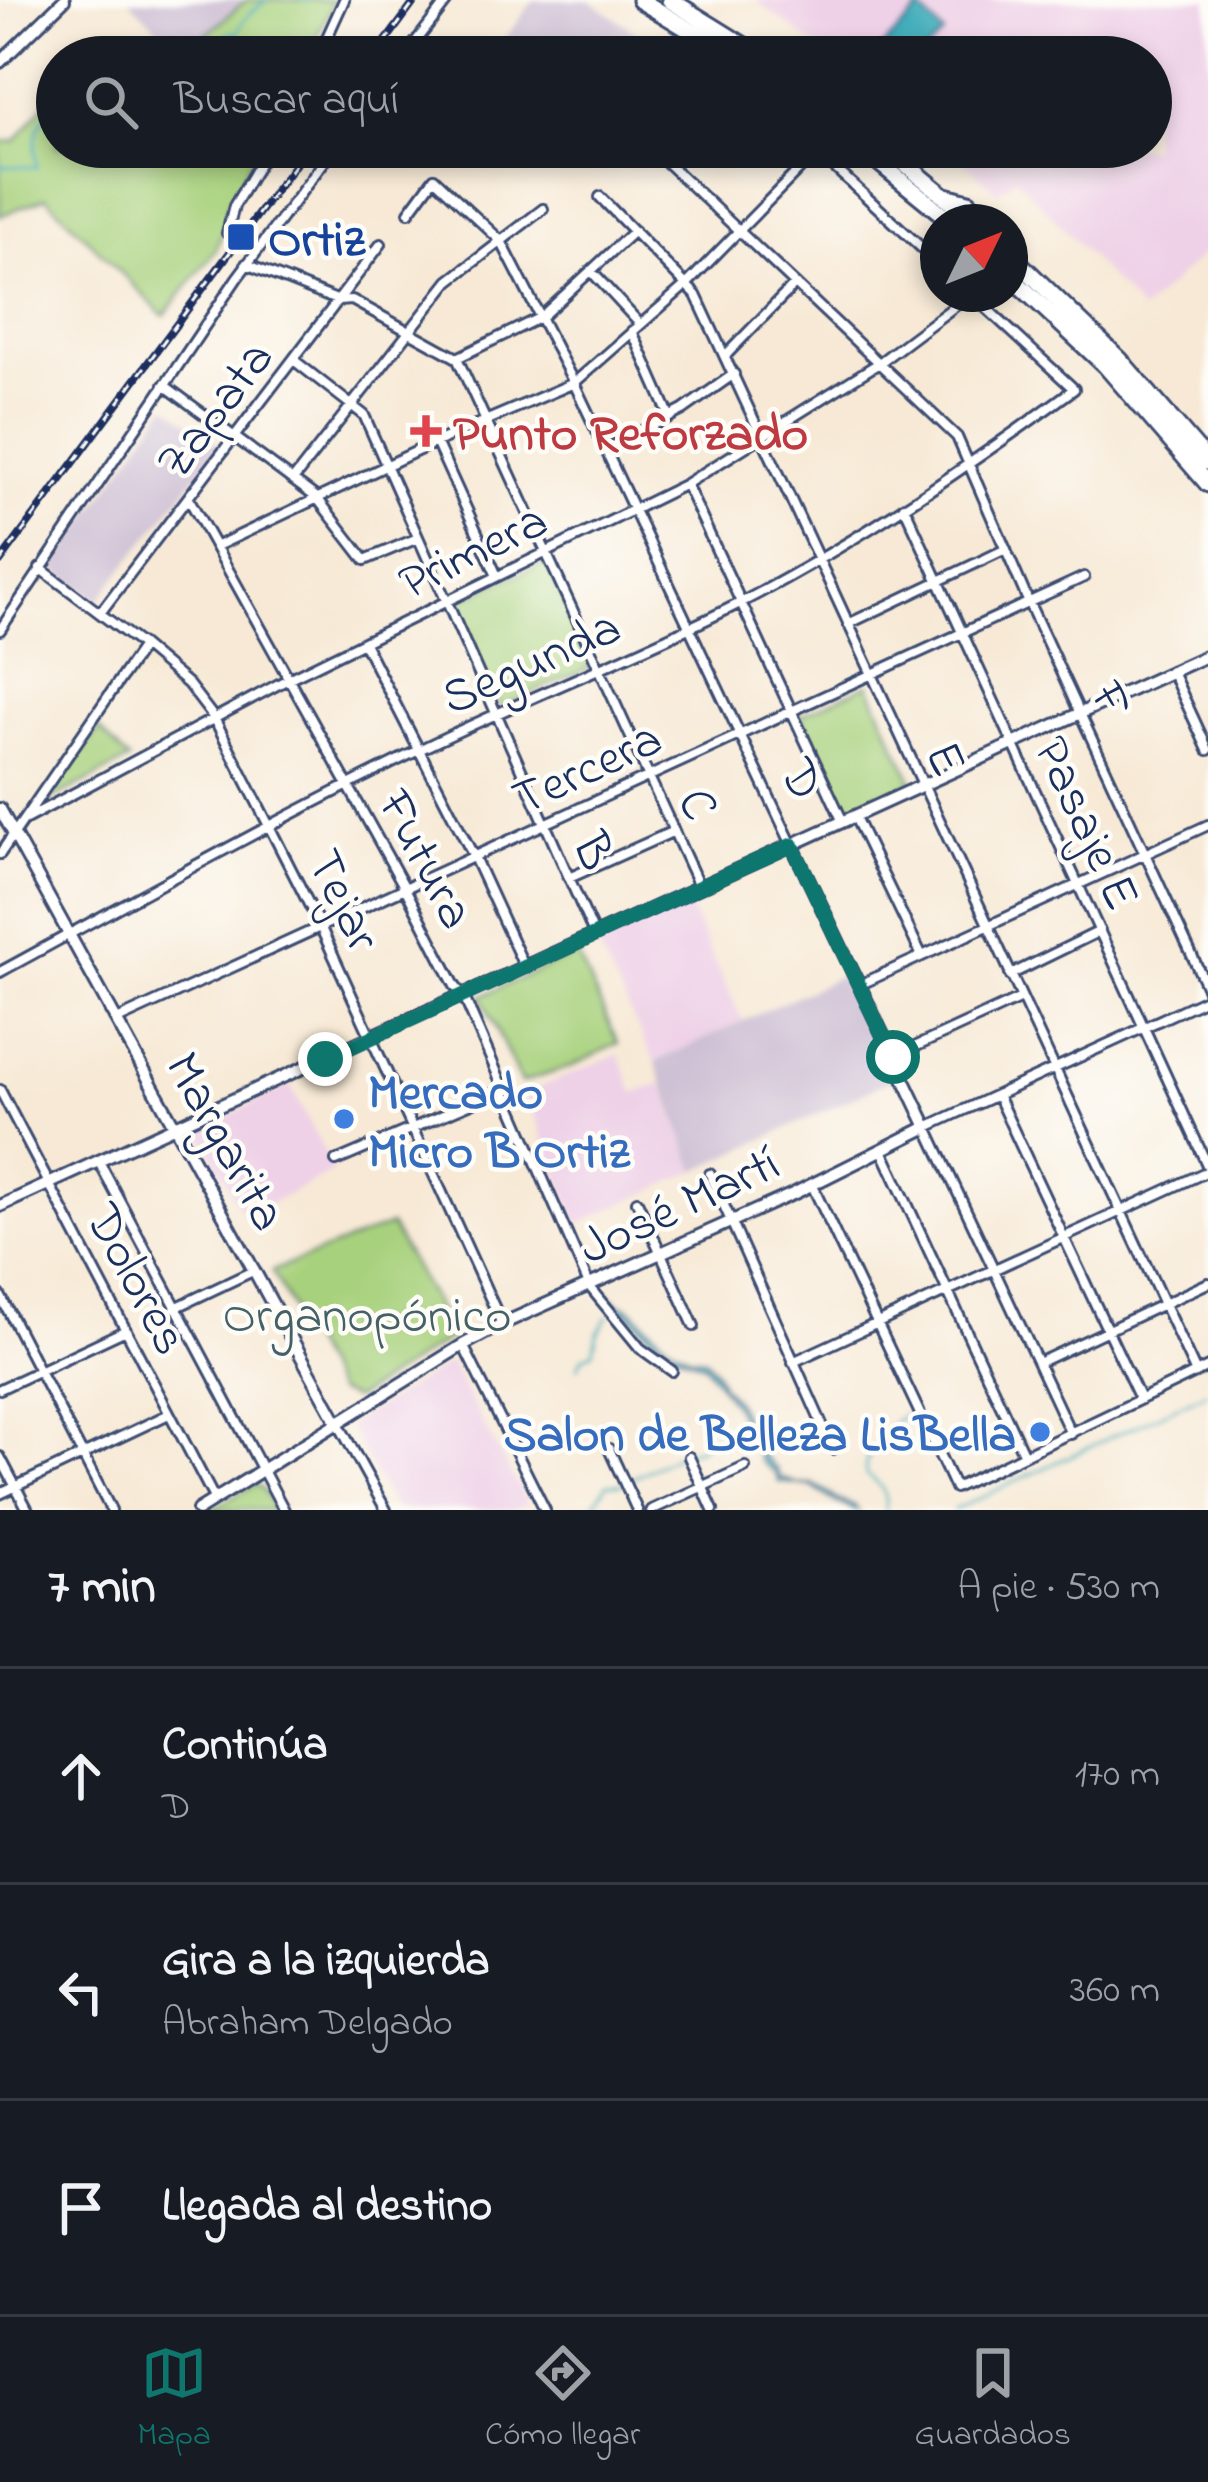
<!DOCTYPE html>
<html lang="es">
<head>
<meta charset="utf-8">
<style>
  body { margin:0; font-family:"Indie Flower",sans-serif; background:#242831; color:#f1f3f6 }
  .compass { position:absolute; left:920px; top:204px; width:108px; height:108px; border-radius:50%; background:#171b24; box-shadow:0 6px 18px #0003; rotate:47deg }
  .stop { position:absolute; width:36px; height:36px; margin:-27px; border:9px solid #0f766e; border-radius:50%; background:#fff }
  .stop.end { background:#0f766e; border-color:#fff; box-shadow:0 3px 12px #0008 }
  .list { margin:0; padding:0; list-style:none }
  h2 { display:flex; justify-content:space-between; align-items:center; height:156px; margin:0; padding:0 48px; font-size:51px }
  h2 small { font-size:39px; font-weight:400; color:#9ea1a6 }
  .list li { display:grid; grid-template-columns:78px 1fr auto; gap:36px; align-items:center; box-sizing:border-box; height:216px; padding:0 48px; border-top:3px solid #363941 }
  .list b { display:block; font-size:45px; white-space:nowrap }
  .list p { margin:0; font-size:39px; white-space:nowrap; color:#9ea1a6 }
  .list em { font-size:39px; font-style:normal; color:#9ea1a6 }
  .icon { flex:none; width:66px; height:66px; fill:none; stroke:currentColor; stroke-width:2; stroke-linecap:round; stroke-linejoin:round }
  .map { position:relative; flex:none; width:1208px; height:1510px; overflow:hidden }
  .search { position:absolute; background:#171b24; box-shadow:0 6px 18px #0003; left:36px; right:36px; top:36px; height:132px; display:flex; align-items:center; gap:30px; box-sizing:border-box; padding:0 42px; border-radius:66px; color:#9ea1a6; font-size:45px }
  .sheet { height:804px; background:#171b24 }
  nav { display:flex; justify-content:space-around; align-items:center; box-sizing:border-box; height:168px; border-top:3px solid #363941; background:#171b24; font-size:33px; color:#9ea1a6 }
  nav a { display:grid; justify-items:center; gap:6px }
  nav .on { color:#0f766e }
  .map>svg:first-child { display:block }
  .built { fill:#eed0e7 }
  .industrial { fill:#ccbed3 }
  .green { fill:#a8d17d; stroke:#62806e; stroke-width:3 }
  .water { fill:#3aaab8; stroke:#2a6c8b; stroke-width:3 }
  .lines { fill:none; stroke-linecap:round; stroke-linejoin:round }
  .stream { stroke:#3aaab8; stroke-width:3 }
  .street-casing { stroke:#3c4b70; stroke-width:14 }
  .secondary-casing { stroke:#3c4b70; stroke-width:16 }
  .highway-casing { stroke:#3c4b70; stroke-width:21 }
  .street { stroke:#fff; stroke-width:8 }
  .secondary { stroke:#fff; stroke-width:10 }
  .highway { stroke:#fff; stroke-width:15 }
  .rail-casing { stroke:#1b2f5e; stroke-width:8 }
  .rail { stroke:#fdfcf7; stroke-width:3; stroke-dasharray:9; stroke-linecap:butt }
  .route { stroke:#0f766e; stroke-width:15 }
  .transit-dot { fill:#1a4fb4; stroke:#fdfcf7; stroke-width:4.5 }
  .health-dot { fill:#e0444e; stroke:#fdfcf7; stroke-width:4.5 }
  .shop-dot { fill:#3f7fe0; stroke:#fdfcf7; stroke-width:4.5 }
  .labels { text-anchor:middle; stroke-width:9; stroke-linejoin:round; paint-order:stroke }
  .transit-label { font-size:51px; font-weight:bold; fill:#164399; stroke:#fdfcf7; text-anchor:start }
  .street-label { font-size:51px; fill:#1b2f5e; stroke:#fdfcf7 }
  .health-label { font-size:51px; font-weight:bold; fill:#be3a42; stroke:#fdfcf7; text-anchor:start }
  .shop-label { font-size:51px; font-weight:bold; fill:#366cbe; stroke:#fdfcf7; text-anchor:start }
  .park-label { font-size:51px; fill:#456067; stroke:#fdfcf7 }
</style>
</head>
<body>
<div class="map">
<svg width="1208" height="1510" viewBox="0 0 1208 1510">
  <rect width="100%" height="100%" fill="#fdfcf7"/>
  <filter id="ink" filterUnits="userSpaceOnUse"><feTurbulence type="fractalNoise" baseFrequency=".00833" numOctaves="2"/><feDisplacementMap in="SourceGraphic" scale="24" xChannelSelector="R" yChannelSelector="G"/><feConvolveMatrix kernelMatrix="1 2 1 2 8 2 1 2 1" color-interpolation-filters="sRGB"/></filter>
  <filter id="wash" filterUnits="userSpaceOnUse"><feTurbulence type="fractalNoise" baseFrequency=".004" numOctaves="4" result="noise"/><feDisplacementMap in="SourceGraphic" scale="48" xChannelSelector="R" yChannelSelector="G"/><feGaussianBlur stdDeviation="2.7" result="paint"/><feColorMatrix in="noise" values="0 0 0 0 0 0 0 0 0 0 0 0 0 0 0 0 0 1.4 0 .05"/><feComposite in="paint" operator="in"/></filter>
  <g filter="url(#wash)">
    <rect width="100%" height="100%" fill="#f7e9d5"/>
    <path class="built" d="M756,0H1208V249L1141,312L1016,177L998,192L946,147H1151V57H829Z
      M688,905L743,1021L655,1062L597,946Z
      M619,1054L634,1093L662,1084L696,1171L577,1224L526,1093Z
      M290,1085L334,1171L244,1217L200,1131Z
      M449,1363L527,1503L515,1510H395L348,1426Z"/>
    <path class="industrial" d="M129,0H246L183,55Z
      M534,0H589L673,57H509L498,48Z
      M167,405L220,446L98,601L52,568Z
      M846,973L895,1078L696,1171L655,1062Z"/>
    <path class="green" d="M246,0H332L333,4L307,57H181Z
      M57,100V147H259L246,170L216,250L164,316L46,197L0,216V142L16,141L44,104Z
      M546,562L593,666L500,707L453,603Z
      M868,684L913,782L846,813L801,715Z
      M99,729L129,760L45,803Z
      M577,954L618,1043L570,1067L521,1083L481,996Z
      M390,1225L453,1336L355,1399L336,1392L272,1271Z
      M256,1484L263,1489L275,1510H210Z"/>
    <path class="water" d="M920,9L944,34L920,57H873Z
      M607,1293L616,1302L630,1308L667,1343L691,1356L705,1358L715,1370L722,1386L735,1400L763,1455L776,1468L780,1478L799,1484H812L826,1491L837,1500L854,1505L858,1510L836,1503L811,1486L779,1482L774,1472L761,1462L734,1406L704,1364L665,1349L626,1312L618,1311L605,1297Z"/>
    <g class="lines">
      <path class="stream" d="M301,0H308
        M197,57L208,50L214,49L222,38L232,32L237,36C241,18 253,11 267,0
        M0,166L37,167C34,146 34,117 57,110
        M578,1367L581,1359L593,1352L597,1334L608,1316
        M594,1504L607,1484H621L688,1450L697,1449L711,1438L723,1439L746,1432
        M885,1510C887,1495 881,1481 866,1475C863,1461 870,1451 882,1446C886,1431 893,1418 909,1414
        M954,1510L1208,1392"/>
    </g>
  </g>
  <g filter="url(#ink)">
    <g class="lines">
      <g class="street-casing">
        <path id="street" d="M318,57L344,0
          M404,57L448,0
          M673,147L662,158L957,437L1028,601L1208,990
          M812,147L938,263
          M948,193L971,199L974,215
          M600,197L696,295L1196,1373
          M409,212L434,178L501,241L574,383L792,845
          M227,233L234,206L269,147
          M246,264L339,301L352,300L457,358L699,886
          M591,271L640,324
          M632,331L670,417
          M726,355L795,284
          M457,358L541,317L634,231
          M295,361L364,415L594,934
          M164,385L317,498L365,560L418,538
          M436,442L497,576
          M606,449L683,410L734,374
          M293,480L449,281L543,209
          M686,484L843,822
          M189,499L405,888L455,986L464,997L590,1287L640,1348L672,1371
          M904,506L1208,1167
          M217,546L436,442L574,383L687,284L821,147
          M40,568L143,646L188,684L214,718L320,926L502,1324
          M100,613L381,244
          M848,624L1006,549
          M0,630L237,278L335,147
          M364,643L474,857L525,968
          M1172,672L1208,750
          M855,817L922,956
          M0,854L143,646
          M569,878L674,831
          M0,972C138,897 275,820 417,751C525,698 639,655 746,600C861,540 970,465 1074,389L971,294L879,363L686,484L290,678L24,820
          M1010,975L1100,931
          M859,985L1208,825
          M117,1020L1084,577
          M893,1057L1021,998
          M0,1090L215,1500
          M997,1095L1140,1399
          M882,1150L1024,1455
          M336,1161L504,1089
          M99,1162L284,1510
          M710,1174L833,1449
          M812,1185L955,1488L1208,1367
          M637,1201L694,1326
          M0,1295L111,1510
          M175,1308L255,1270
          M463,1345L545,1510
          M793,1362L1208,1171
          M1038,1363L1208,1283
          M0,1389L126,1330
          M338,1423L386,1510
          M1071,1434L927,1127L1208,998
          M609,1449L637,1510
          M0,1457L28,1510
          M689,1457L713,1510
          M0,1494L169,1414
          M651,1510L745,1467"/>
      </g>
      <g class="secondary-casing">
        <path id="secondary" d="M0,62L64,0
          M0,809L338,1423
          M0,1206L1208,655
          M198,1510L463,1345L502,1324L795,1193L927,1127L792,845"/>
      </g>
      <g class="highway-casing">
        <path id="highway" d="M640,0L734,57
          M670,0L762,57
          M860,147L952,222
          M885,147L976,222
          M1010,254L1120,360L1208,462
          M1010,276L1105,365L1208,484"/>
      </g>
      <use href="#street" class="street"/>
      <use href="#secondary" class="secondary"/>
      <use href="#highway" class="highway"/>
      <g class="rail-casing">
        <path id="rail" d="M374,57L416,0
          M0,562L308,147"/>
      </g>
      <use href="#rail" class="rail"/>
    </g>
  </g>
  <g class="lines" filter="url(#ink)">
    <path class="route" d="M325,1059L792,845L893,1057"/>
  </g>
  <rect class="transit-dot" x="226" y="222" width="30" height="30" rx="6"/>
  <path class="health-dot" d="M420 413h12v12h12v12h-12v12h-12v-12h-12v-12h12z"/>
  <g class="shop-dot">
    <circle cx="344" cy="1119" r="12"/>
    <circle cx="1040" cy="1432" r="12"/>
  </g>
  <g class="labels">
    <g class="transit-label">
      <text x="268" y="255">Ortiz</text>
    </g>
    <g class="street-label">
      <text transform="translate(213 408) rotate(-53)" y="18">Zapata</text>
      <text transform="translate(472 549) rotate(-26)" y="18">Primera</text>
      <text transform="translate(530 660) rotate(-24)" y="18">Segunda</text>
      <text transform="translate(1113 699) rotate(65)" y="18">F</text>
      <text transform="translate(948 758) rotate(65)" y="18">E</text>
      <text transform="translate(586 766) rotate(-25)" y="18">Tercera</text>
      <text transform="translate(804 778) rotate(65)" y="18">D</text>
      <text transform="translate(700 803) rotate(65)" y="18">C</text>
      <text transform="translate(1089 822) rotate(65)" y="18">Pasaje E</text>
      <text transform="translate(596 850) rotate(66)" y="18">B</text>
      <text transform="translate(428 858) rotate(62)" y="18">Futura</text>
      <text transform="translate(346 899) rotate(64)" y="18">Tejar</text>
      <text transform="translate(228 1140) rotate(61)" y="18">Margarita</text>
      <text transform="translate(678 1203) rotate(-25)" y="18">José Martí</text>
      <text transform="translate(139 1278) rotate(62)" y="18">Dolores</text>
    </g>
    <g class="health-label">
      <text x="453" y="449">Punto Reforzado</text>
    </g>
    <g class="shop-label">
      <text x="368" y="1108">Mercado<tspan x="368" dy="59">Micro B Ortiz</tspan></text>
      <text x="1016" y="1450" text-anchor="end">Salon de Belleza LisBella</text>
    </g>
    <g class="park-label">
      <text x="367" y="1331">Organopónico</text>
    </g>
  </g>
</svg>
<svg class="compass" viewBox="-18 -18 36 36"><path d="M0-13l5 13h-10z" fill="#e53935"/><path d="M0 13l5-13h-10z" fill="#9ea1a6"/></svg>
<div class="stop" style="left:893px;top:1057px"></div>
<div class="stop end" style="left:325px;top:1059px"></div>
<div class="search"><svg class="icon" aria-label="search" viewBox="0 0 24 24"><circle cx="10" cy="10" r="6"/><path d="M15 15l6 6"/></svg>Buscar aquí</div>
</div>
<section class="sheet">
<h2>7 min<small>A pie · 530 m</small></h2>
<ul class="list">
<li><svg class="icon" aria-label="ahead" viewBox="0 0 24 24"><path d="M12 20V5M6 11l6-6 6 6"/></svg><div><b>Continúa</b><p>D</p></div><em>170 m</em></li>
<li><svg class="icon" aria-label="left" viewBox="0 0 24 24"><path d="M17 20v-9H6M10 6l-5 5 5 5"/></svg><div><b>Gira a la izquierda</b><p>Abraham Delgado</p></div><em>360 m</em></li>
<li><svg class="icon" aria-label="arrive" viewBox="0 0 24 24"><path d="M6 21V4h12l-3 4 3 4H6"/></svg><div><b>Llegada al destino</b></div></li>
</ul>
</section>
<nav>
<a class="on"><svg class="icon" aria-label="map" viewBox="0 0 24 24"><path d="M3 6l6-2 6 2 6-2v14l-6 2-6-2-6 2zM9 4v14M15 6v14"/></svg>Mapa</a>
<a><svg class="icon" aria-label="directions" viewBox="0 0 24 24"><path d="M12 3l9 9-9 9-9-9zM9 14v-3h6M13 9l2 2-2 2"/></svg>Cómo llegar</a>
<a><svg class="icon" aria-label="saved" viewBox="0 0 24 24"><path d="M7 4h10v16l-5-4-5 4z"/></svg>Guardados</a>
</nav>
</body>
</html>
